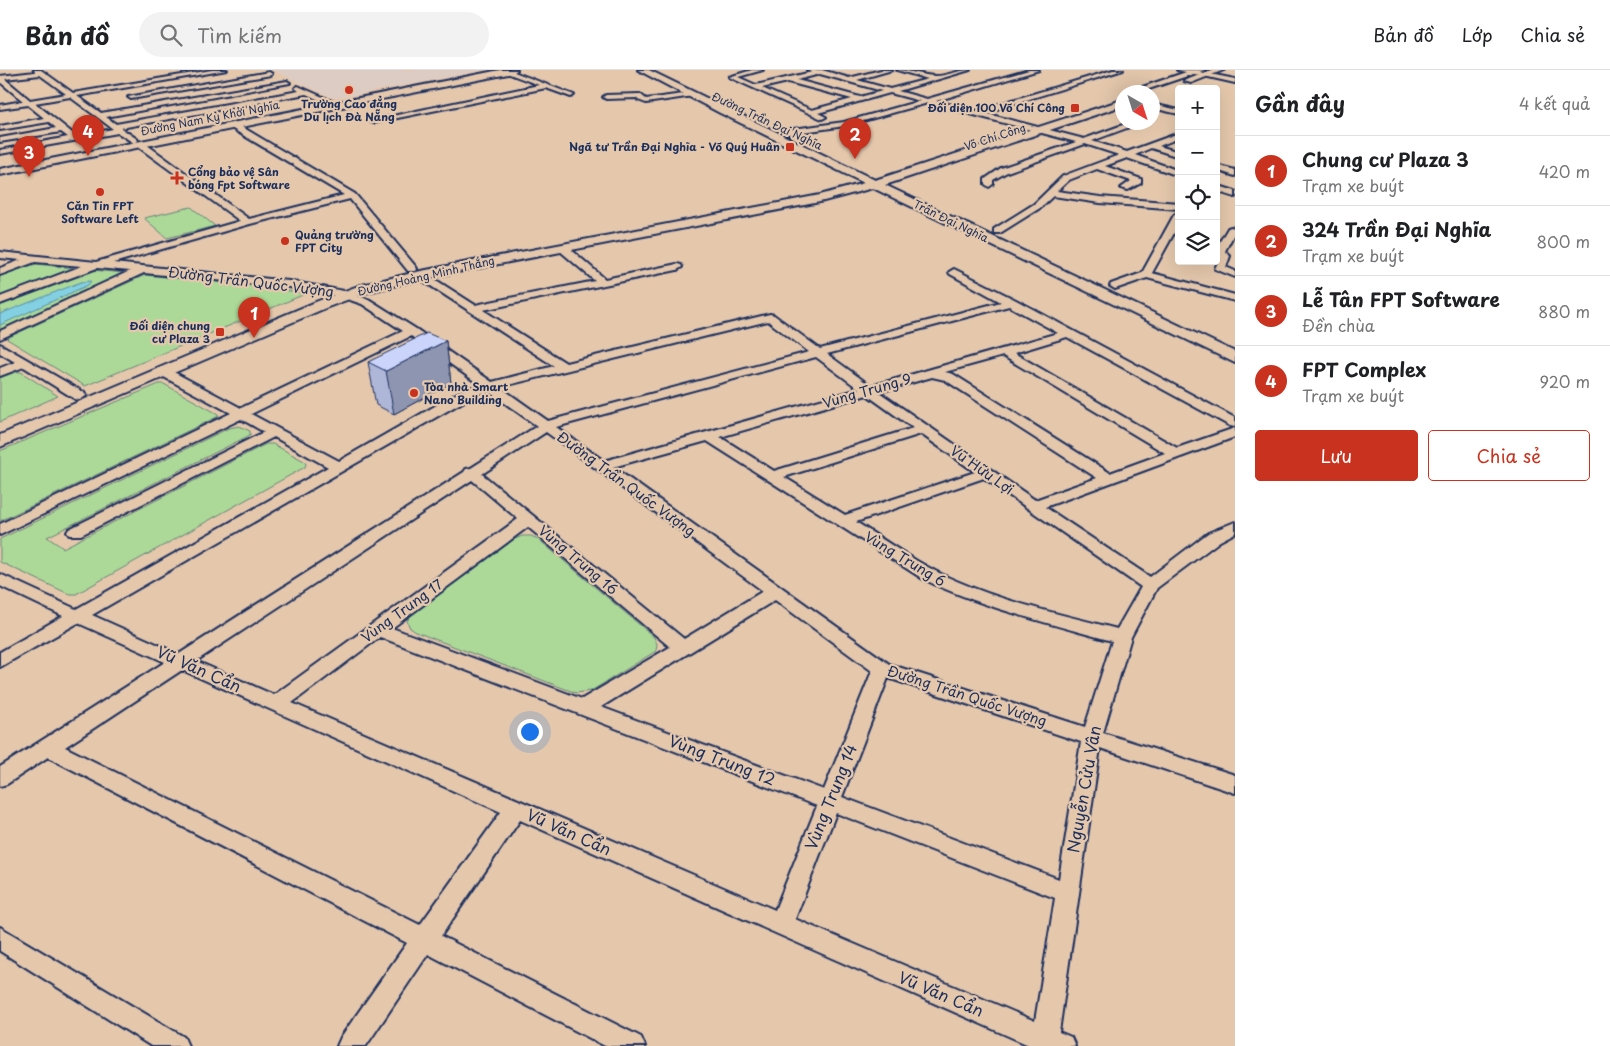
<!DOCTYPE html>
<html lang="vi">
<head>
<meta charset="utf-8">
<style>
  body { margin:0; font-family:"Playpen Sans",sans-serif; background:#f2f2f2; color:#202124 }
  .controls { position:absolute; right:15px; top:15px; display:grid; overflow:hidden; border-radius:5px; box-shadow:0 5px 20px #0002 }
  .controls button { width:45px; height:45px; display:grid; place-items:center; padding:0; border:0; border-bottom:1px solid #e0e0e0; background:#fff; color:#202124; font:25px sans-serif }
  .compass { position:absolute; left:1115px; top:15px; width:45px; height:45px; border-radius:50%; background:#fff; box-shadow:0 5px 20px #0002; rotate:141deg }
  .you { position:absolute; left:529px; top:661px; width:18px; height:18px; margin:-12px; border:4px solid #fff; border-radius:50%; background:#1a73e8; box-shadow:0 0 0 8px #1a73e833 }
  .badge { display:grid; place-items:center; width:32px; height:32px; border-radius:50%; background:#c8321e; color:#fff; font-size:16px; font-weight:700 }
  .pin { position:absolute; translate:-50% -41px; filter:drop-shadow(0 1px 2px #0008) }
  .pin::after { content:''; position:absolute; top:26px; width:18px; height:15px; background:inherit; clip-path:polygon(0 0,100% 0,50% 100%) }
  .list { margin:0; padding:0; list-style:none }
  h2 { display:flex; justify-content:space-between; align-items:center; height:65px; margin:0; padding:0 20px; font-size:21px }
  h2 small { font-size:16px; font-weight:400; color:#757577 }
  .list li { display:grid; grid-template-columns:32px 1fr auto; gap:15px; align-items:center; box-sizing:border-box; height:70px; padding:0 20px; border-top:1px solid #e0e0e0 }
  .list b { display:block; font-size:19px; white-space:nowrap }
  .list p { margin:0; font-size:16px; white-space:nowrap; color:#757577 }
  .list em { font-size:16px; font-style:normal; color:#757577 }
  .actions { display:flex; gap:10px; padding:15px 20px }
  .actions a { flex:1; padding:11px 0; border:1px solid #c8321e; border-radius:5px; text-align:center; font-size:18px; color:#c8321e }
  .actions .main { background:#c8321e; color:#fff }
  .icon { flex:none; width:28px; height:28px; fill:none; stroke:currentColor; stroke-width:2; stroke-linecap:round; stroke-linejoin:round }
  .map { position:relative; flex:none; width:1235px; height:976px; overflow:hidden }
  header { display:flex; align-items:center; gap:30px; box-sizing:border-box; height:70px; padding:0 25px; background:#fff; border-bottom:1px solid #e0e0e0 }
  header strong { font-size:24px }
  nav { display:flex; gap:28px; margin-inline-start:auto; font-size:18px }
  .search { width:350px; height:45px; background:#f2f2f2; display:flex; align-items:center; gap:12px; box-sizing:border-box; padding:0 18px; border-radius:28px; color:#757577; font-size:19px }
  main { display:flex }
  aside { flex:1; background:#fff }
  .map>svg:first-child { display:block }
  .built { fill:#ddccc4 }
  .green { fill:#acd997; stroke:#64847a }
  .water { fill:#83d0e2; stroke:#5990ad }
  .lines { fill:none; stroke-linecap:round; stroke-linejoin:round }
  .minor-casing { stroke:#1b2f5e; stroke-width:4 }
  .major-casing { stroke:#1b2f5e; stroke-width:4 }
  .minor { fill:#e5c8ac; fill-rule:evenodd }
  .major { fill:#e5c8ac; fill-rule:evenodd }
  .wall { fill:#afb7d9; stroke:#1b2f5e }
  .shaded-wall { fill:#8e95b0; stroke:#1b2f5e }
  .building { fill:#cbd5fc; stroke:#1b2f5e }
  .poi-dot { fill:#c8321e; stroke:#e5c8ac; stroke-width:2 }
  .labels { text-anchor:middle; stroke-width:4.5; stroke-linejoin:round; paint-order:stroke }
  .far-poi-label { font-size:11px; font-weight:bold; fill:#1b2f5e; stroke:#e5c8ac; text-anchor:end }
  .far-street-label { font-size:11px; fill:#1b2f5e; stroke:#e5c8ac }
  .street-label { font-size:14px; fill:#1b2f5e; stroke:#e5c8ac }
  .near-street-label { font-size:16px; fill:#1b2f5e; stroke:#e5c8ac }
</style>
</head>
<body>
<header>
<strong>Bản đồ</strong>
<div class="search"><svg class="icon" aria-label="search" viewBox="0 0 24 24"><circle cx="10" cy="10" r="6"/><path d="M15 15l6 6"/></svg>Tìm kiếm</div>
<nav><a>Bản đồ</a><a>Lớp</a><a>Chia sẻ</a></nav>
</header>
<main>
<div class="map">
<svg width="1235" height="976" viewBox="0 0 1235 976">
  <rect width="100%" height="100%" fill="#e5c8ac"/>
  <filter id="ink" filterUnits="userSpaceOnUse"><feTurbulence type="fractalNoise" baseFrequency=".02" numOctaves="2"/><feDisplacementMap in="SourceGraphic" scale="10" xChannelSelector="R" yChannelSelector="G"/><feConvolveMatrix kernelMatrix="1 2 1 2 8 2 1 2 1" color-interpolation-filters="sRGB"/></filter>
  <g filter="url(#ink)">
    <path class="built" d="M273,0H485L337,28L331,27Z"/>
    <path class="green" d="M191,137L215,156L167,168L144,148Z
      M36,194L73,198L0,227V206Z
      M91,200L124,203L0,260V235Z
      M145,205L267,217L305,224L85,316L7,269L9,267Z
      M15,302H21L58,326L0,352V308Z
      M159,314H164L218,344L219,346L0,451V381Z
      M239,356L250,361V365L47,467L63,478L266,374H273L304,391L306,394L305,397L76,524H69L0,492V469L229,358Z
      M522,466H531L538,469L654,567L657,574L656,581L591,621L576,623L416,562L410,558L407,551L411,545L513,470Z"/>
    <path class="water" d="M91,211L88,215L0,255V244L81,212Z"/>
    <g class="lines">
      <g class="minor-casing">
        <path id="minor" d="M34,0H41L73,23L212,0H227L77,26L101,43L287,11L290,13L106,47L116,54L299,21L295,18L298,16L341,35L334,37L306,24L121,58L137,69L138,71L134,73L118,63L0,84V80L68,67L61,62L0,72V68L56,58L49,52L0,60V56L44,48L28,35L0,39V35L23,31L0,12V6L35,2ZM40,5L66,24L30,30L5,9ZM70,27L113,59L76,66L35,33Z
          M503,0H509L574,25L571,27L546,18L373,53L369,51L539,15L504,2Z
          M752,0H763L738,7L756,15L812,2L807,0H822L849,8L881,0H892L857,10L890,19L928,9L897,0C910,0 923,6 936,6C947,6 958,0 970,0L898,21L927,29L1029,0H1039L936,31L976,41L1113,0H1123L984,43L1084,69L1131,52H1143L1092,71L1127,82L1179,63V68L1159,76L1179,82V87L1151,78L1135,85L1179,101V106L1127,88L1105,96L1141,109V113L1128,120L1121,118L1131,111L1097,99L1069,110L1057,121L1100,127L1179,133V139L1100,133L1053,126L1040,138L1000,163H994V159L1034,134L1063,106L1119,85L1085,74L1007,102L993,110V114L989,117L985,114V109L1001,98L1076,72L928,33L845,56L789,64L785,62L786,60L844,52L920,31L890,23L818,43L826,47L822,49L729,7ZM820,4L882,21L860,27L797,10ZM788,12L852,29L812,40L762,18Z
          M1177,0H1190L1235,9V13Z
          M269,2L272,4L271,5L131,29L128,27Z
          M691,23L693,24V26L646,33L638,30L637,28L606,29L603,27L606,25L640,24L646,29Z
          M1152,34L1179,40V44L1152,38Z
          M231,54H237L355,124L416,197L417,199L416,201H408L350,129L250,154L113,193L289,211L344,221L370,230L416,259L492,312L554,296L417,207L416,205L417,203H425L475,235L595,211L559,180L558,178L563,175L567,176L605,209L677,194L681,195L682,197L677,200L483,240L566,293L770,244L774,245L820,279L1001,232L950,204L949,202L954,199L1016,230L1235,348V357L1230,356L1067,267L1014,283L1177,378L1235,358V367L1045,437L1150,507L1208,463L1235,452V463L1220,471L1157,518L1131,567L1103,663L1235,705V723L1100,678L1059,962L1071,967L1075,976H1031L520,750L441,866L641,967L645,976H605L428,884L366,976H337L341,967L407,873L48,687L7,714L0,716V697L165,592L78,553L0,597V582L63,546L0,516V504L76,539L328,397L274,367L81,465H69L67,462L69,459L264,362L241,349L0,465V454L231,343L160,305L158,302L160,299H168L241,338L403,261L362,234L338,226L289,217L144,203L0,269V261L130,201L97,198L0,234V227L82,196L35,192L0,205V198L21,190L0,188V182L96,192L240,151L137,76V72H143L249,149L344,125L231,58ZM1009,236L1058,263L871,316L827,284ZM768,251L809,282L548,351L500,317ZM411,266L480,315L463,320L339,391L251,344ZM1003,286L1165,383L1110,403L953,304L945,302ZM816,287L859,319L604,391L556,357ZM932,307L945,310L1097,408L1035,430L879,322ZM488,321L537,356L471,398L466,399L464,402L179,584L92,545L473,326ZM867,325L913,358L774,401L720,367ZM546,362L763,521L684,569L482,404ZM921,364L975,402L845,445L784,407ZM707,371L923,509C983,538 1048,553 1112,571L1085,657L889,594L613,397ZM984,408L1141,517L1117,559C1064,545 1010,534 959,512C922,497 889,473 856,452ZM472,410L518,449L274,625L196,591ZM528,457L670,577L582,629L392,558ZM775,530L872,601L824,720L601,637ZM380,567L817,736L775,840L292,633ZM182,600L501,742L420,855L65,677ZM888,608L1081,672L1059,809L842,727ZM836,743L1055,828L1035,951L795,849Z
          M1216,95L1235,100V106L1216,100Z
          M1216,115L1235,121V127L1216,121Z
          M1179,142V154L1152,203L1235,225V231L1147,208L1115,219L1110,216L1111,214L1142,203L1174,145Z
          M1231,157L1234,158L1235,162L1225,181L1230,186L1226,197L1235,201V207L1215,199L1220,187L1216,185V178L1228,158Z
          M0,274L85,323L86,326L80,330L75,329L24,297L0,306V298L15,292L0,283Z
          M0,857L184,967L188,976H151L0,881Z"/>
      </g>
      <g class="major-casing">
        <path id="major" d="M500,0H517L513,3L0,105V99Z
          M638,0H649L875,110L1122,30V36L885,115L1235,282V293L873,118L820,132L421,209L368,222L328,237L0,377V365L318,231L358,216L421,201L820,125L864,113L720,43Z
          M1192,0H1205L1140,22H1128Z
          M1212,0H1224L1191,13L1184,11Z"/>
      </g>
      <use href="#minor" class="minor"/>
      <use href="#major" class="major"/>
    </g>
    <path class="wall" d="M446,271L451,313L394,344L376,335L368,292Z"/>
    <path class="shaded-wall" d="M446,271L451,313L394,344L386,301Z"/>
    <path class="building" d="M427,263L446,271L386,301L368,292Z"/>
  </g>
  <g class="poi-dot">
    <circle cx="349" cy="20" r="5"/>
    <rect x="1070" y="33" width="10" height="10" rx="2.5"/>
    <rect x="785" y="72" width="10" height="10" rx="2.5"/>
    <path d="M174.5 100.5h5v5h5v5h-5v5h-5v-5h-5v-5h5z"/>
    <circle cx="100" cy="122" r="5"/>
    <circle cx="285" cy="171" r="5"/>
    <rect x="215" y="257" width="10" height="10" rx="2.5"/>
    <circle cx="414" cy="323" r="5"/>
  </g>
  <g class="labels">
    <g class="far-poi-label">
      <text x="349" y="38" text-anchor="middle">Trường Cao đẳng<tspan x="349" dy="13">Du lịch Đà Nẵng</tspan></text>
      <text x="1065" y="42">Đối diện 100 Võ Chí Công</text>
      <text x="780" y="81">Ngã tư Trần Đại Nghĩa - Võ Quý Huân</text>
      <text x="188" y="106" text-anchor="start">Cổng bảo vệ Sân<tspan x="188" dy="13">bóng Fpt Software</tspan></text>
      <text x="100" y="140" text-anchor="middle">Căn Tin FPT<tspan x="100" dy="13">Software Left</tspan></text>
      <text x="295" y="169" text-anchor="start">Quảng trường<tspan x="295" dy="13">FPT City</tspan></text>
      <text x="210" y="260">Đối diện chung<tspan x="210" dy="13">cư Plaza 3</tspan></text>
      <text x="424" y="321" text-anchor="start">Tòa nhà Smart<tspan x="424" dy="13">Nano Building</tspan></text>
    </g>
    <g class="far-street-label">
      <text transform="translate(210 48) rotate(-11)" y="4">Đường Nam Kỳ Khởi Nghĩa</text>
      <text transform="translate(767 51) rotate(25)" y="4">Đường Trần Đại Nghĩa</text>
      <text transform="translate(995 67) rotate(-18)" y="4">Võ Chí Công</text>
      <text transform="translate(951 151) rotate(26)" y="4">Trần Đại Nghĩa</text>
      <text transform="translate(426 206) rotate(-13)" y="4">Đường Hoàng Minh Thắng</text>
    </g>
    <g class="street-label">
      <text transform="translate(251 212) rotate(7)" y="5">Đường Trần Quốc Vượng</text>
      <text transform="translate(867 321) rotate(-16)" y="5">Vùng Trung 9</text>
      <text transform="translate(982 400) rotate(35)" y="5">Vũ Hữu Lợi</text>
      <text transform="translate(626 414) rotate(36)" y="5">Đường Trần Quốc Vượng</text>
      <text transform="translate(905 489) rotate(31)" y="5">Vùng Trung 6</text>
      <text transform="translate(578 490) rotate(40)" y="5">Vùng Trung 16</text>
      <text transform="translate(402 541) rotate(-36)" y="5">Vùng Trung 17</text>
      <text transform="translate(967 626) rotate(18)" y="5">Đường Trần Quốc Vượng</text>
    </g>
    <g class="near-street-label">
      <text transform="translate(199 599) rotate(24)" y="6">Vũ Văn Cẩn</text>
      <text transform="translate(722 690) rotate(21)" y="6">Vùng Trung 12</text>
      <text transform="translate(1084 719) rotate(-80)" y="6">Nguyễn Cửu Vân</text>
      <text transform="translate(831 727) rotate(-68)" y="6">Vùng Trung 14</text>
      <text transform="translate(569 762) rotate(24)" y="6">Vũ Văn Cẩn</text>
      <text transform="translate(941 924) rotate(23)" y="6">Vũ Văn Cẩn</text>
    </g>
  </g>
</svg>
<div class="controls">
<button>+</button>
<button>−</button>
<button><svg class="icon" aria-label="locate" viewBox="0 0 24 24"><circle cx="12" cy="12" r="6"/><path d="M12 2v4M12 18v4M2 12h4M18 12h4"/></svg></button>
<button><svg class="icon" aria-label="layers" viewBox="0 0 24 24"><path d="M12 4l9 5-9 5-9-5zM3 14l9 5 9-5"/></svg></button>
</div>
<svg class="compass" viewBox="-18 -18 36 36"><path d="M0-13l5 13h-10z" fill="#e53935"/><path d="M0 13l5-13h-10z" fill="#757577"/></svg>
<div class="you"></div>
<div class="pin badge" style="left:254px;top:268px">1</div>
<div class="pin badge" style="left:855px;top:89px">2</div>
<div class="pin badge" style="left:29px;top:107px">3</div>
<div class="pin badge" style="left:88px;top:86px">4</div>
</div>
<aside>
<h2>Gần đây<small>4 kết quả</small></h2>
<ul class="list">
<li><span class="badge">1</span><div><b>Chung cư Plaza 3</b><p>Trạm xe buýt</p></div><em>420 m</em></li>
<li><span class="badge">2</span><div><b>324 Trần Đại Nghĩa</b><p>Trạm xe buýt</p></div><em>800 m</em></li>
<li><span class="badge">3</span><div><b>Lễ Tân FPT Software</b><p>Đền chùa</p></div><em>880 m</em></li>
<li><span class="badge">4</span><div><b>FPT Complex</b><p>Trạm xe buýt</p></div><em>920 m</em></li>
</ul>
<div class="actions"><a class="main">Lưu</a><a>Chia sẻ</a></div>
</aside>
</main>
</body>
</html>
